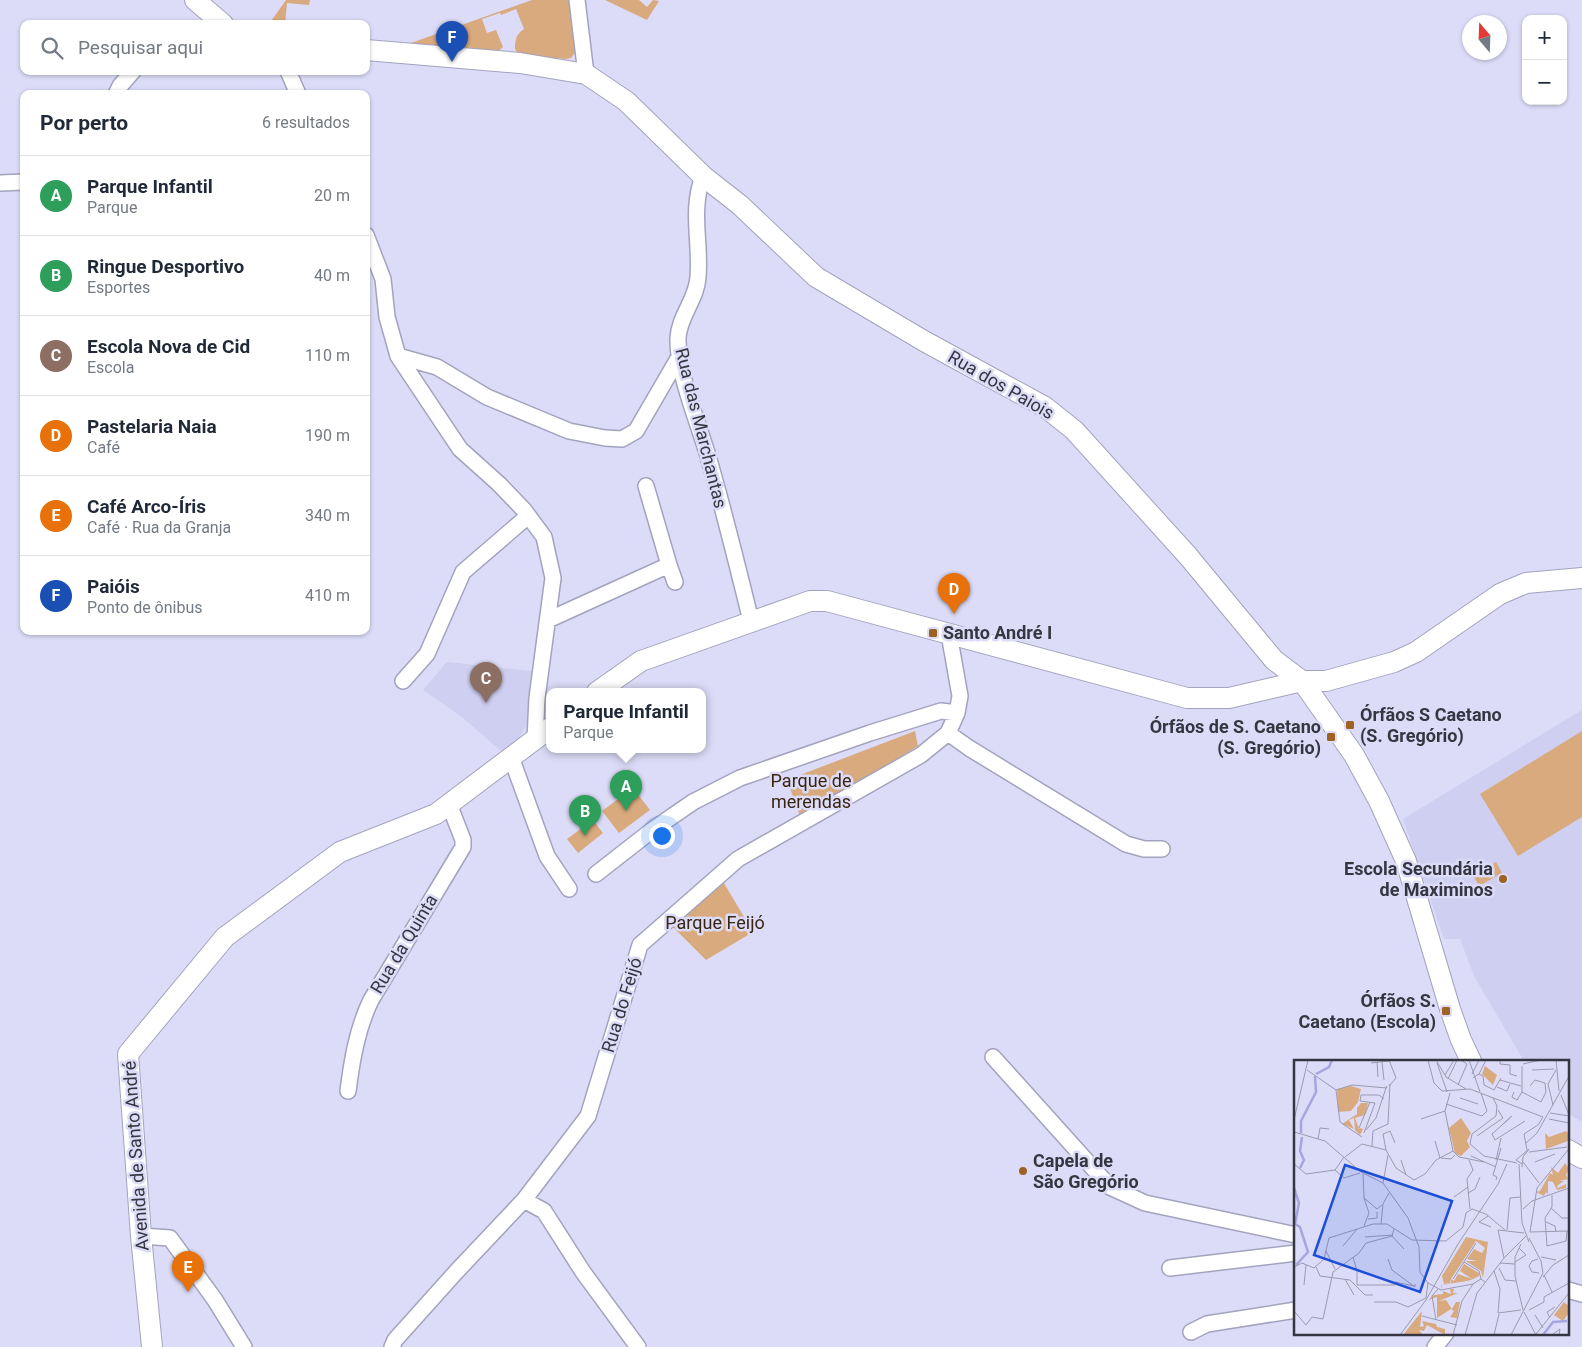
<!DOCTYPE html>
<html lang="pt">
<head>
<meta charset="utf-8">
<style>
  body { margin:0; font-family:Roboto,sans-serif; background:#f6f6f7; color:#1f2937 }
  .controls { position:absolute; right:15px; top:15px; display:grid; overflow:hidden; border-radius:10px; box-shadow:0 1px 4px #0004 }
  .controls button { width:45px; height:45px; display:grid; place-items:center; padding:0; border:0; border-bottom:1px solid #e0e1e3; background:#fff; color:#1f2937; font:25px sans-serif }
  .compass { position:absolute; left:1462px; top:15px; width:45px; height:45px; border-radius:50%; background:#fff; box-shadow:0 1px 4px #0004; rotate:341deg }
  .you { position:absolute; left:661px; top:835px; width:18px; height:18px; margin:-12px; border:4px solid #fff; border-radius:50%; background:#1a73e8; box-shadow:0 0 0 8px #1a73e833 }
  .badge { display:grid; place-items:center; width:32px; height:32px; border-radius:50%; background:#9e6223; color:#fff; font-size:16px; font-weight:700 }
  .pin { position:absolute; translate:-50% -41px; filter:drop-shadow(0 1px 2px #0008) }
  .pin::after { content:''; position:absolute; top:26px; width:18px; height:15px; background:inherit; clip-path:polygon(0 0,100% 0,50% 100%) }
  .popup { position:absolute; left:546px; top:688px; width:160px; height:65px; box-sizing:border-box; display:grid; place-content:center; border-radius:10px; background:#fff; filter:drop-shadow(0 1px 4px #0005); font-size:16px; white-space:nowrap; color:#747a83 }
  .popup b { font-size:19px; color:#1f2937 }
  .popup::after { content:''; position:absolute; left:50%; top:100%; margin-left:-10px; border:10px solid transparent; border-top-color:#fff }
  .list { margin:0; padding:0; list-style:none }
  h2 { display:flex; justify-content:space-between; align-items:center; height:65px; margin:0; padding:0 20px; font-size:21px }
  h2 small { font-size:16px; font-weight:400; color:#747a83 }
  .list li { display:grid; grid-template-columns:32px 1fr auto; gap:15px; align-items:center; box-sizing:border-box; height:80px; padding:0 20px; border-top:1px solid #e0e1e3 }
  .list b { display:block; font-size:19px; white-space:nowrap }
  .list p { margin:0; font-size:16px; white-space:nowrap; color:#747a83 }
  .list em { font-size:16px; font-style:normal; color:#747a83 }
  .icon { flex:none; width:28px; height:28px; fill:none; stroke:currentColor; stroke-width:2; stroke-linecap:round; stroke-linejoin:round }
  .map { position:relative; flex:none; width:1582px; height:1347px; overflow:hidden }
  .search { position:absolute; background:#fff; box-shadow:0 1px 4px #0004; left:20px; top:20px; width:350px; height:55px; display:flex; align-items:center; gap:12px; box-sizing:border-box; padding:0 18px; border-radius:10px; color:#747a83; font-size:19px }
  .panel { position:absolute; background:#fff; box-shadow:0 1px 4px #0004; left:20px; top:90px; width:350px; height:545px; border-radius:10px }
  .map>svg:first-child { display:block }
  .built { fill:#cecff1 }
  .green { fill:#daaa7f }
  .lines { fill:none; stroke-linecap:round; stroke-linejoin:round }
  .street-casing { stroke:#a3a3be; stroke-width:18 }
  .secondary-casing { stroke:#a3a3be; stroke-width:22 }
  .street { stroke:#fff; stroke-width:15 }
  .secondary { stroke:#fff; stroke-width:20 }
  .poi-dot { fill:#9e6223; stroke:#dcdcf8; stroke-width:2 }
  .labels { text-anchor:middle; stroke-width:5; stroke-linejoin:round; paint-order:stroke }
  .street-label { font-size:18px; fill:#363641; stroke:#dcdcf8 }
  .poi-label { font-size:18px; font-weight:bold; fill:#363641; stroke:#dcdcf8; text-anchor:start }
  .park-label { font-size:18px; fill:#3a2510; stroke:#dcdcf8 }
  .inset-river { fill:none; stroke:#a6a5e0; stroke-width:2.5 }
  .inset-road { fill:none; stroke:#9a9aaf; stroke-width:1 }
  .view { fill:#1d4ed8; fill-opacity:0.15; stroke:#1d4ed8; stroke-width:2.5 }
  .inset-edge { fill:none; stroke:#363641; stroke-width:2.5 }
</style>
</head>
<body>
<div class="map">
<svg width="1582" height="1347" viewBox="0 0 1582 1347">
  <rect width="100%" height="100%" fill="#dcdcf8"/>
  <path class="built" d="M447,662L532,671L528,716L525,728L518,740L503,753L462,717L423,690Z
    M1582,710V1120L1580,1121L1568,1113V1061H1524L1474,976L1460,939H1444L1403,819Z"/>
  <path class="green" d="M286,0H310L309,5L287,3L285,24H269Z
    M532,0H567L570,1L576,51L571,58L566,59L519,55L515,49C515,40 516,34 524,29L516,9L501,15L500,13L482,19L487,33L496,30L503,47L496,53L408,44Z
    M605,0H639L647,7L653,0L659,1L647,20Z
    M915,731L918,746L801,819L787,780Z
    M1582,731V817L1518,856L1480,794Z
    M633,788L650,810L619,833L602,811Z
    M593,820L603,833L578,853L567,839Z
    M1496,862L1502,873L1479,886L1473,875Z
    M721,878L753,932L706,960L673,927Z"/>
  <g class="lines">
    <g class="street-casing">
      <path id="street" d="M577,0L586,74
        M288,71L298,94
        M116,94L120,86L133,71
        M703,176C690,212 701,241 698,277C697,299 679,316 678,338C677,375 700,426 710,463C725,515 738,568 751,621
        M0,183L24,182
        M366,235L383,279L387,317L398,356L460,449L499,484L524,510L544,537L553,578L537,698L535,739
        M398,356L437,367L487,397L569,431L605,438L622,439L636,431L679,357
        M669,565L675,582
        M548,620L669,565L646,486
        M403,681L427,654L463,572L528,516
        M948,733L969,748L1126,844L1144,849H1162
        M511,757L547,856L569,889
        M596,874L651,831L693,802L740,778L870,733L941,711L957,713
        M993,1057L1110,1187L1145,1203L1296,1235
        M348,1091C352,1060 357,1029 371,1000L463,847V840L449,804
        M524,1200L544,1211L583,1272L638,1347
        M141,1236L170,1238L215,1300L244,1347
        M1170,1268L1296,1253
        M1568,1290L1582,1294
        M1191,1332L1207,1324L1296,1310
        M392,1347L395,1340L456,1272L524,1200L588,1116L640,945L738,859L921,755L948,733L957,713L960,696L949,634
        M1435,1347L1446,1333"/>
    </g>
    <g class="secondary-casing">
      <path id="secondary" d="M195,0L223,24
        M366,50L520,63L586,74L626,101L703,176L740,205L816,277L924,341L1045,407L1074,430L1188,556L1274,660L1302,681L1354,755L1379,801L1406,861L1450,1009L1461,1040L1471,1061
        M597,692L641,661L810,601H827L1187,698H1229L1302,681H1326L1394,662L1416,652L1500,594L1526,583L1582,578
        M1568,1150L1582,1158
        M152,1347L141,1236L128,1054L225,937L340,852L436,814L550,728"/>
    </g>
    <use href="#street" class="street"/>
    <use href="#secondary" class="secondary"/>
  </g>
  <g class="poi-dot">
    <rect x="928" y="628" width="10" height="10" rx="2.5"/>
    <rect x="1345" y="720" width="10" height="10" rx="2.5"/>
    <rect x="1326" y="732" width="10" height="10" rx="2.5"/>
    <circle cx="1503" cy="879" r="5"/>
    <rect x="1441" y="1006" width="10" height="10" rx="2.5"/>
    <circle cx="1023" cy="1171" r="5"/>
  </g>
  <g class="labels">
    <g class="street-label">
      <text transform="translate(1001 385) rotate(30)" y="6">Rua dos Paiois</text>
      <text transform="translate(701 428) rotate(76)" y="6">Rua das Marchantas</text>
      <text transform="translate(404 944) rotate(-59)" y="6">Rua da Quinta</text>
      <text transform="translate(622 1005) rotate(-73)" y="6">Rua do Feijó</text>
      <text transform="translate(136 1156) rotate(-94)" y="6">Avenida de Santo André</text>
    </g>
    <g class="poi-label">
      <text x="943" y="639">Santo André I</text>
      <text x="1360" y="721">Órfãos S Caetano<tspan x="1360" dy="21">(S. Gregório)</tspan></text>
      <text x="1321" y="733" text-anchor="end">Órfãos de S. Caetano<tspan x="1321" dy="21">(S. Gregório)</tspan></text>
      <text x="1493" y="875" text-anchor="end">Escola Secundária<tspan x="1493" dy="21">de Maximinos</tspan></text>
      <text x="1436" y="1007" text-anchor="end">Órfãos S.<tspan x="1436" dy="21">Caetano (Escola)</tspan></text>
      <text x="1033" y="1167">Capela de<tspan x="1033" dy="21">São Gregório</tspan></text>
    </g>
    <g class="park-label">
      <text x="811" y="787">Parque de<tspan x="811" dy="21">merendas</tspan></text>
      <text x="715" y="929">Parque Feijó</text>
    </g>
  </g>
  <g transform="translate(1294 1060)">
    <rect width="275" height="275" fill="#dcdcf8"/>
    <path d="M191,6L203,15L199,25L188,14ZM57,26L67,29L64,42L57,51L44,52L43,29ZM67,43H74L71,55L61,58L65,69L66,68L69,69L73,62L66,75L61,70L60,58L55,60L60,69L48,64L63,54V48ZM167,58L177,73L173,81L176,87L167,96L161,94L155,68ZM272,71L275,74L274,81L252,89L251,73L255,77ZM271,103L275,109L272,115L274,119L265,121H270L263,126L264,128L272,124V128L263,130L259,122L254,121V135L252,132L250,136L242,132L246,131L256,113L259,115L257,107L264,113ZM172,177L194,182L189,218L187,211L172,201H183L173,199L180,189L188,193L191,188L182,181L157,219L160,221L164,214L178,219L166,211L170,204L185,213V218V216L177,220L173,221L148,225V229L147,225L157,223L156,219V223L150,224L148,216ZM156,229H160L159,233H164L145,241L152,240L158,249L162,242H166L163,258L156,257L160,251L157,249L143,258V237L134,240L140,235L149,234V231L157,234ZM270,242L275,246V253L269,261L260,255ZM128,251L126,267L130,266L128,261L142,264L143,267L151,269V275L133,265L130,271L125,270L129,275H109Z" fill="#daaa7f"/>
    <path class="inset-river" d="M22,14L35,7L38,0M7,73V61L22,32L21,16M6,108L10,100L6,91L8,77M0,128L5,143L1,164L6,167L14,192L2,205M249,275L259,262L273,261"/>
    <path class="inset-road" d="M134,0L140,23L148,31L176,29L249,57L244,65L230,74L233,90M142,0L152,17L172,29M175,0L186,32M206,0V4L216,5V14L223,16M262,0L265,31M83,2L84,17M88,2L90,20M77,3L95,1M143,3L153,32M229,4L247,0M228,6V32L247,42L252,32L251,23L241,20L236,26M13,10L42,30M238,10L260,9M178,14L185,0M185,14L192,0M151,15L160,0M179,18L185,14L189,16L190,25L200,30L207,18M154,19L163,0M206,20L227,26M164,25L173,4L167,0M95,26L102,18L95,0M203,27L213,31L216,24M220,32L218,37L223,40L228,32M267,35L275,55M166,38L184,44M199,38L203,46L202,56L178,74L176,84L190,96L223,103M152,44L188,56L193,51L187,33M259,45L254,24L262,10M151,51L159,91M151,51L156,33M256,53L275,56M127,59L151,51M255,59L275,63M0,60L14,0M209,64L218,56L198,74L201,80L231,61M65,68L76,42M72,70L82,58L92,28M0,72L31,81L67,112L89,123L114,158L125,187L126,212L134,223L147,230L179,224M70,73L81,43L66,41L67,35H85L90,39M183,76L209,58L204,50M68,77L46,62L42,30L58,25L93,28L92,26M24,79L26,68L35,69M141,81L146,98M232,83L243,73L275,16M68,84L92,90L102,108L120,120L131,114L142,100L159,91M78,86L79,71L94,64L96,24M92,90L89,74L96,71L101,83M159,91L165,97L190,102M235,92L273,87M177,96L202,107M51,97L68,84M147,98L157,99L161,95M107,100L112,115M175,100L179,110L173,119L176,149M202,100L207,78M229,102L245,123M241,102L261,94M0,104L12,114L41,110M225,104L228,163L235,182M228,104L222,100L235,89L229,97L228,107M41,110L50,118L66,113M41,110L50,97M69,114L70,138L75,153L70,166M275,118V136M202,120L203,117L199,115L207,88M89,123L94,95M174,133L181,129L186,117M258,135V147L251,158L253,186L272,181L273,171M160,137L174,127M70,138L83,149L88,145M257,148L268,158H275M229,149L238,141L275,128M194,156L185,162L197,167M74,159L83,158V152M252,162L261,166L262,172M87,164L89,144L95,133M213,170L216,138L227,137M236,172L243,128L274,90M236,172L274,171M98,176L110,189M71,177L99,175M227,184L221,197V216L229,250M49,186L63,169M32,191L41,209M59,197L63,211V225M247,197L262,200M210,198L204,170L230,173M94,199L98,210L121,227V224M244,199L238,201L235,206L238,212L245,213M170,202L185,211L187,219M221,202L232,195L225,188M206,203L221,204M0,207L8,203L20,208L30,199L35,178L79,164H93L118,180L152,181L169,167L172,153L178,149L192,154L211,170M22,207L26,216L56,220L71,235H79M205,208L211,220L222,221M200,211L206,229L204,253L227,250M250,215L258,232M249,217L259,205L275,195M51,219L60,235M159,219L182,183M101,222L120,226M10,225L12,205M63,225H101M80,242H102L114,247L132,238L134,223M235,250L250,242V237L275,223M0,251L12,265L18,257L29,259L39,212L65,193L72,183L98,176L100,169M230,252L242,275M241,255L249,268M128,256L163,265M256,258L253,252L261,247M142,260L138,236L144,229M242,274L275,233M106,275L132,240L164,184L204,124L213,104M159,275L168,241L179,224L187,219L191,222M171,275L183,233L210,198L232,176M200,275L205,254M217,275L249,213L247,201L235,178M258,275L266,269L265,275"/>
    <path class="view" d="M51,105L158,141L126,232L20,195Z"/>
    <rect width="275" height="275" class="inset-edge"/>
  </g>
</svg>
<div class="controls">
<button>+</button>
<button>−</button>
</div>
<svg class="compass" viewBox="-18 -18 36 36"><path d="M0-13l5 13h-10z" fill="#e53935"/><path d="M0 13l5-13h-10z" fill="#747a83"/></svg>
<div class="you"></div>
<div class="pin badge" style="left:626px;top:811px;background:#2e9e5b">A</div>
<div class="popup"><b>Parque Infantil</b>Parque</div>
<div class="pin badge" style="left:585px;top:836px;background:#2e9e5b">B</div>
<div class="pin badge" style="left:486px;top:703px;background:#8d6e63">C</div>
<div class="pin badge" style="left:954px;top:614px;background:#e8710a">D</div>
<div class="pin badge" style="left:188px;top:1292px;background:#e8710a">E</div>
<div class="pin badge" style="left:452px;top:62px;background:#1a4fb4">F</div>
<div class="search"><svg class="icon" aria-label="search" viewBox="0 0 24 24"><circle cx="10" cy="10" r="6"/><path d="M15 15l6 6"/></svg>Pesquisar aqui</div>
<section class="panel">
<h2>Por perto<small>6 resultados</small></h2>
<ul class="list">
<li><span class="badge" style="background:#2e9e5b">A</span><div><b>Parque Infantil</b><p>Parque</p></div><em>20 m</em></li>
<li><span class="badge" style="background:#2e9e5b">B</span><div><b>Ringue Desportivo</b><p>Esportes</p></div><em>40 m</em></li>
<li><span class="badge" style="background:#8d6e63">C</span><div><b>Escola Nova de Cid</b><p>Escola</p></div><em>110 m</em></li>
<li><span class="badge" style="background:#e8710a">D</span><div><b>Pastelaria Naia</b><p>Café</p></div><em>190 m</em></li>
<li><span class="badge" style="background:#e8710a">E</span><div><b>Café Arco-Íris</b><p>Café · Rua da Granja</p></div><em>340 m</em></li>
<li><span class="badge" style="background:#1a4fb4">F</span><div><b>Paióis</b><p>Ponto de ônibus</p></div><em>410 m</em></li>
</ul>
</section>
</div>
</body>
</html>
